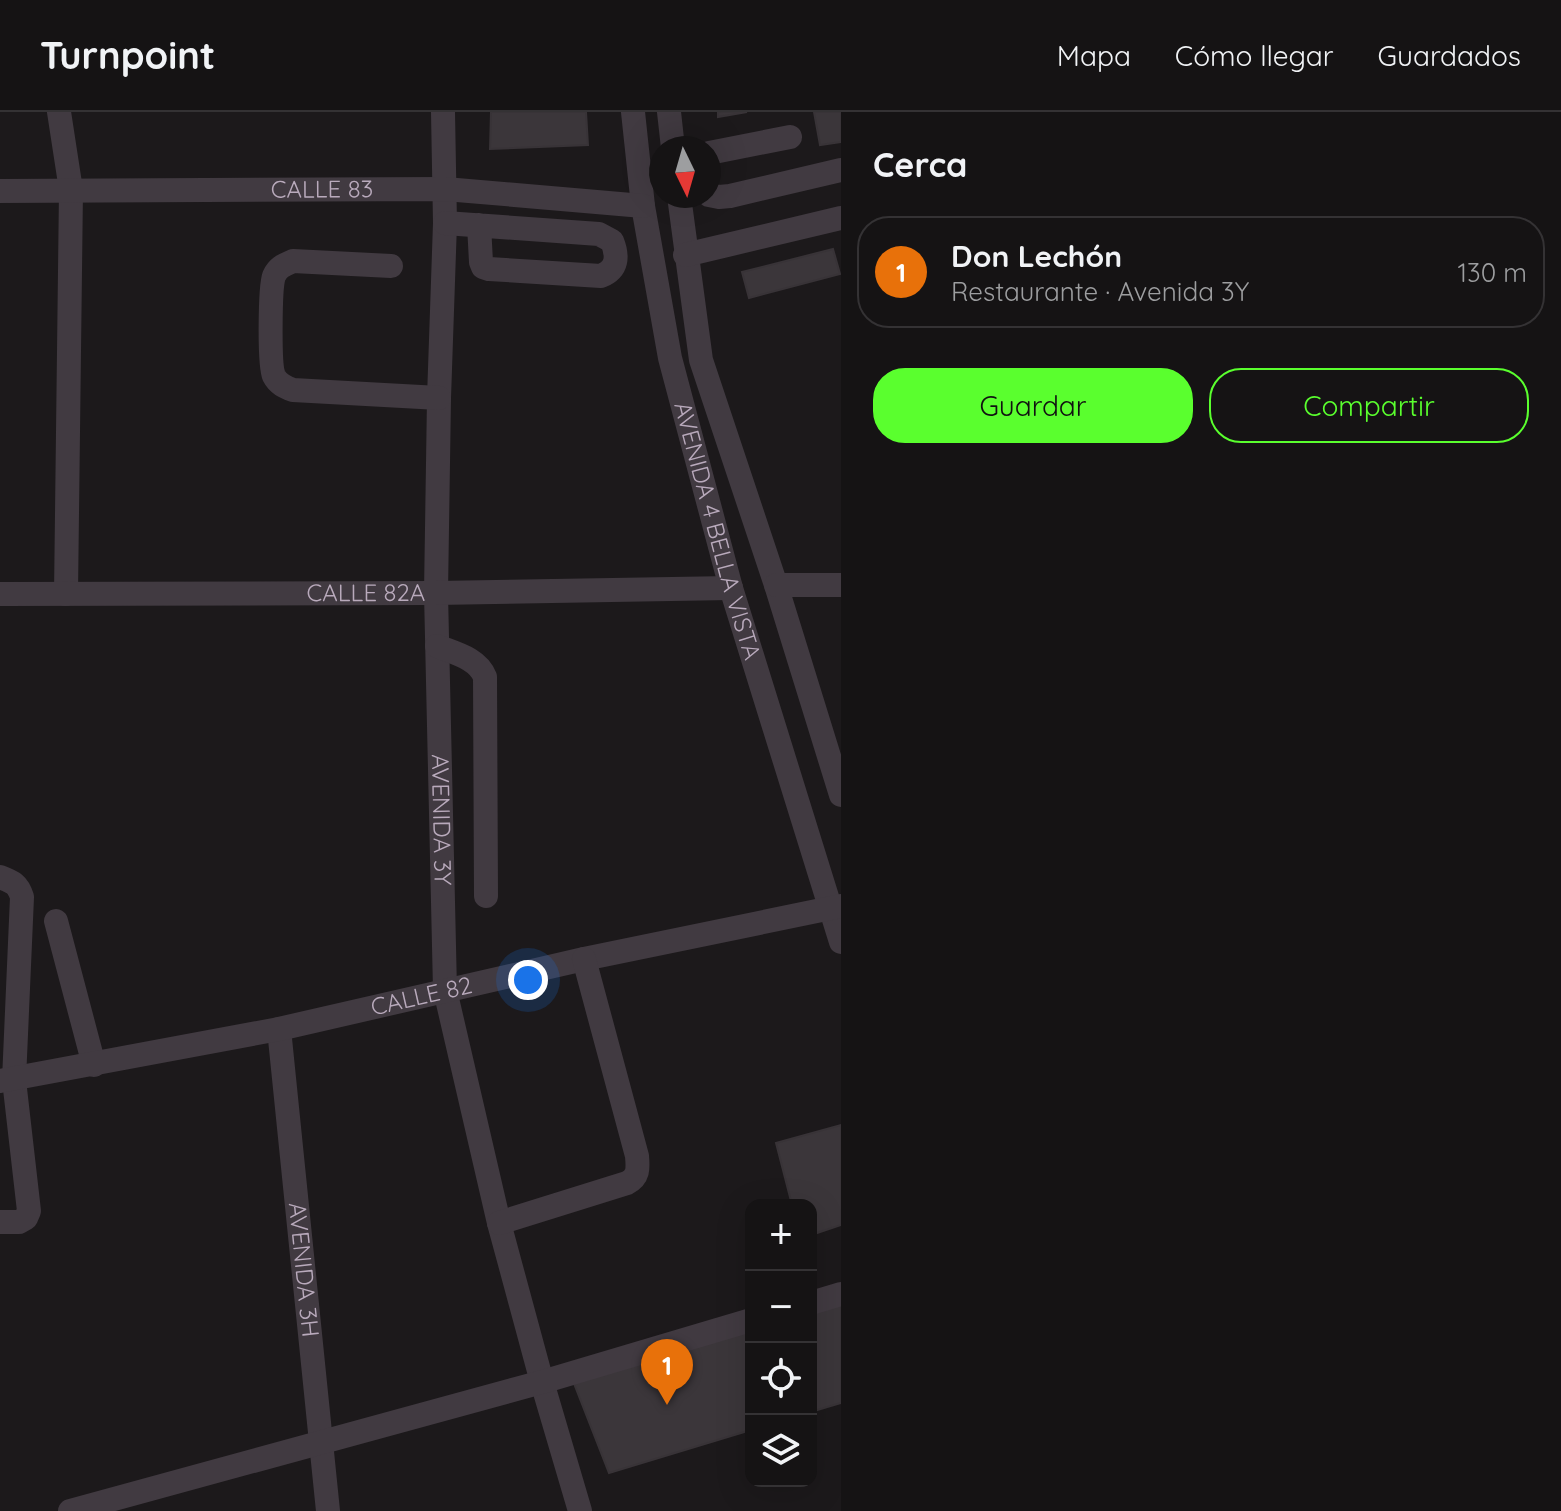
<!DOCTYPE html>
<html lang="es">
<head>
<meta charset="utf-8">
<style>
  body { margin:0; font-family:Quicksand,sans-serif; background:#1e1c1d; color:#f1f3f6 }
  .controls { position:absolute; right:24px; bottom:24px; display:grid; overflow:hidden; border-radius:16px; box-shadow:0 8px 32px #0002 }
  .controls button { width:72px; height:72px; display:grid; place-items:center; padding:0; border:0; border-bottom:2px solid #343234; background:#151314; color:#f1f3f6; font:40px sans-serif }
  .compass { position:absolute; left:649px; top:24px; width:72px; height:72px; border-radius:50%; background:#151314; box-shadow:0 8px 32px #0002; rotate:175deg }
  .you { position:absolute; left:528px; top:868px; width:28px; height:28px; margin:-20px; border:6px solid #fff; border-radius:50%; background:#1a73e8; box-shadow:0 0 0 12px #1a73e833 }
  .badge { display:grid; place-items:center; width:52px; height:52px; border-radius:50%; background:#5aff2e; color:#fff; font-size:26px; font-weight:700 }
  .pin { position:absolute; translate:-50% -66px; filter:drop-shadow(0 2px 4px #0008) }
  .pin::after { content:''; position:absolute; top:42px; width:28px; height:24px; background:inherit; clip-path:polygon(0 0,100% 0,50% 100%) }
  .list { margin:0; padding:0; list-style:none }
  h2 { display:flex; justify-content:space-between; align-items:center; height:104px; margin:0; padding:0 32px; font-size:34px }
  h2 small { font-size:26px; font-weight:400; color:#9d9ea0 }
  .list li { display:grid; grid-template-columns:52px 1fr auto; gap:24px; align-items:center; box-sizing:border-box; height:112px; margin:0 16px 16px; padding:0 16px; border:2px solid #343234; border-radius:32px }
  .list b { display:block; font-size:30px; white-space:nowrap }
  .list p { margin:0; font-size:26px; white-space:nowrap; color:#9d9ea0 }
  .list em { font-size:26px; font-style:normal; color:#9d9ea0 }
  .actions { display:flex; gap:16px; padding:24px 32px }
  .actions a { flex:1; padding:18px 0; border:2px solid #5aff2e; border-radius:32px; text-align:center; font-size:28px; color:#5aff2e }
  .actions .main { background:#5aff2e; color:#111 }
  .icon { flex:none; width:44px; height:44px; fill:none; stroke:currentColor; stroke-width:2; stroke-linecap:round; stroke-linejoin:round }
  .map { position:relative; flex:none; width:841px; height:1399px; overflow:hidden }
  header { display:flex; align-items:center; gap:48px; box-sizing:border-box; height:112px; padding:0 40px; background:#151314; border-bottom:2px solid #343234 }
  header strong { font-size:38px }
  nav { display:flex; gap:44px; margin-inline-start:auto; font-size:28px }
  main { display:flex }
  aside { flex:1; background:#151314 }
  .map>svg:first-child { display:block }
  .building { fill:#3b363a; stroke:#383337; stroke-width:2 }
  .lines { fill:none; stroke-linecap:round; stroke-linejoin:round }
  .minor { stroke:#413a41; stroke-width:24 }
  .labels { text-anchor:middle; stroke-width:8; stroke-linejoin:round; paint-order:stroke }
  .street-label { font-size:24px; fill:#b9aabc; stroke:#171416 }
</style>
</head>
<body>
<header>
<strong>Turnpoint</strong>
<nav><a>Mapa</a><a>Cómo llegar</a><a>Guardados</a></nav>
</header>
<main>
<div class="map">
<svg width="841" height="1399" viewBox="0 0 841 1399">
  <rect width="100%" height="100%" fill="#1c191b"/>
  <path class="building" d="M491,0H586L588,33L490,37Z
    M718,0H747L718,5Z
    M814,0H841V30L820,33Z
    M833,137L840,162L749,186L742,160Z
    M841,1013V1113L811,1123V1093H792L776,1031Z
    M841,1192V1291L811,1300V1200Z
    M751,1218V1318L609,1361L573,1269Z"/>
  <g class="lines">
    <g class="minor">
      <path d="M59,0L71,78L66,482"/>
      <path id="s1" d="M443,0L445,111L439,286L436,481L445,878L499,1111L542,1270L580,1399"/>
      <path id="s2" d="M633,0L643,94L670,246L731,476L841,830"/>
      <path d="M669,0L673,36"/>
      <path d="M709,41L790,25"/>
      <path id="s3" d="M0,79L445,77L643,94"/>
      <path d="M709,83L719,85L730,84L841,58"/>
      <path d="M679,84L701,248L776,473L841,683"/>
      <path d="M445,111L599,122L612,129C618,144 618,157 601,164L489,157L483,155L481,150L479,113"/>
      <path d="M685,143L841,106"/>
      <path d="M391,154L293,149C284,153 278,155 274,164C270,175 269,253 274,264C278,272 285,275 293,278L439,286"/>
      <path d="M776,473H841"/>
      <path id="s4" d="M0,482L436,481L731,476"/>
      <path d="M437,534C454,541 478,546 485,565L486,784"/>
      <path d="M0,765C13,770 18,772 22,785L14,968L29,1099L26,1106L19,1110H0"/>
      <path d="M56,809L94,953"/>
      <path id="s5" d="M279,917L328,1399"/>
      <path id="s6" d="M0,969L279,917L584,847L841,794"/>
      <path d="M499,1111L627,1071C639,1065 638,1056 637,1044L584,847"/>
      <path d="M811,1191L841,1182"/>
      <path d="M70,1399L542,1270L751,1208"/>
    </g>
  </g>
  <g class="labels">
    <g class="street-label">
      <text dy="8" stroke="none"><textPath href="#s3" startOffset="322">CALLE 83</textPath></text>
      <text dy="8" stroke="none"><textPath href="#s2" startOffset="428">AVENIDA 4 BELLA VISTA</textPath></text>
      <text dy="8" stroke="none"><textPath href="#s4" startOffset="366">CALLE 82A</textPath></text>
      <text dy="8" stroke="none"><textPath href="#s1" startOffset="708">AVENIDA 3Y</textPath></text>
      <text dy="8" stroke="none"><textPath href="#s6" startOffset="430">CALLE 82</textPath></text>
      <text dy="8" stroke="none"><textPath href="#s5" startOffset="242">AVENIDA 3H</textPath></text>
    </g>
  </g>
</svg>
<div class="controls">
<button>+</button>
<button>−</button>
<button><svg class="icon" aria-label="locate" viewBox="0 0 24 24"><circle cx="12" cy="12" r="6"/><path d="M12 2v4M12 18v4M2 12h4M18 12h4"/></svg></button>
<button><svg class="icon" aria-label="layers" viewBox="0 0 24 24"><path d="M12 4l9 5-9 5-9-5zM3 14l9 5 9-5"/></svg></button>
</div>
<svg class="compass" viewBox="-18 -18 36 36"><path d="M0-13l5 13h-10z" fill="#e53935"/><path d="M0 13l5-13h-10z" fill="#9d9ea0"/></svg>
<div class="you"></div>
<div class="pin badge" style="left:667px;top:1293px;background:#e8710a">1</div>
</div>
<aside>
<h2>Cerca<small></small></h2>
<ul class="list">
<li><span class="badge" style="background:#e8710a">1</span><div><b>Don Lechón</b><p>Restaurante · Avenida 3Y</p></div><em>130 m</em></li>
</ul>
<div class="actions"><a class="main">Guardar</a><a>Compartir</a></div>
</aside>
</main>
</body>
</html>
